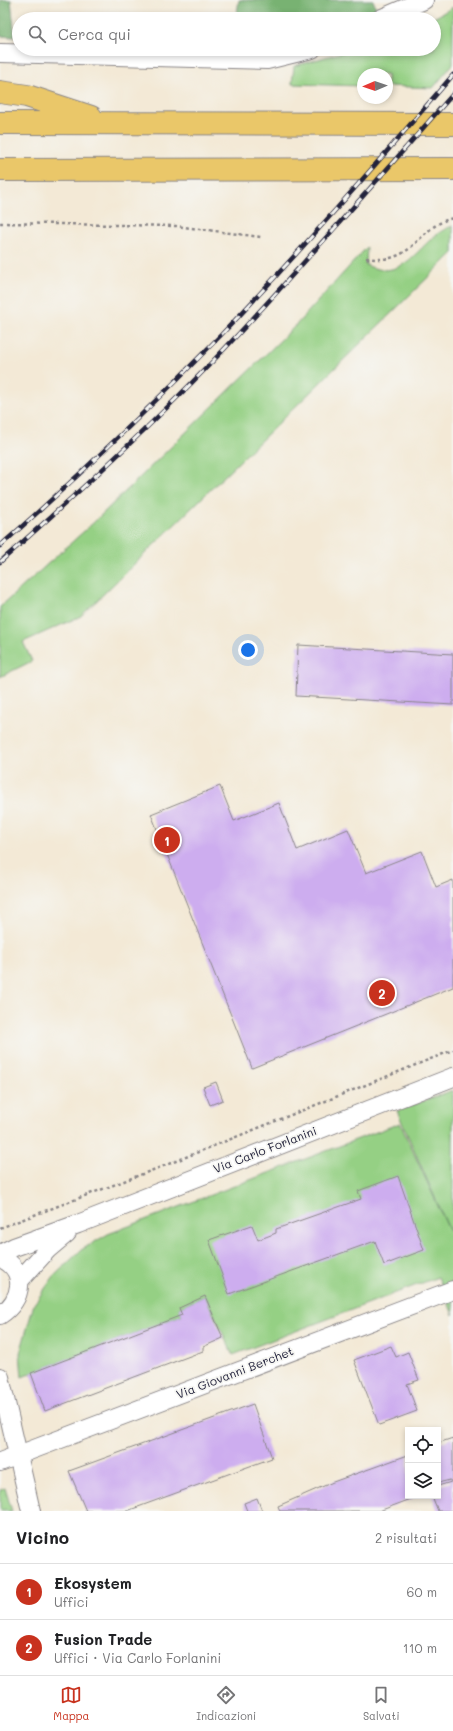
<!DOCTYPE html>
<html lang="it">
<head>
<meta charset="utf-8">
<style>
  body { margin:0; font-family:Mali,sans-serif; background:#f2f2f2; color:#202124 }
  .controls { position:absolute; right:12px; bottom:12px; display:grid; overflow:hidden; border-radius:0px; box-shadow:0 2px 6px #0003 }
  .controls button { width:36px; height:36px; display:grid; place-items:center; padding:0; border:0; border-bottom:1px solid #e0e0e0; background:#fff; color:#202124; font:20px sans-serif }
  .compass { position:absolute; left:357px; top:68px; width:36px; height:36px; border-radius:50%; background:#fff; box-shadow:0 2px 6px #0003; rotate:268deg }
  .you { position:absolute; left:248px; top:650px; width:14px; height:14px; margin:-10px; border:3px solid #fff; border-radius:50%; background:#1a73e8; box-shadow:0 0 0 6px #1a73e833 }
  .badge { display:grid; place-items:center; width:26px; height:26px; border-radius:50%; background:#c8321e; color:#fff; font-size:13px; font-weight:700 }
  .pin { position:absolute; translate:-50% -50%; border:2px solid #fff; box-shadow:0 1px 4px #0006 }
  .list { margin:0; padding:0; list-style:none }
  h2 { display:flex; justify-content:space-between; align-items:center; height:52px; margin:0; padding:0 16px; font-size:17px }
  h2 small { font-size:13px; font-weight:400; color:#757577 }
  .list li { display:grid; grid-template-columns:26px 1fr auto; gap:12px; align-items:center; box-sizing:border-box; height:56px; padding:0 16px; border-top:1px solid #e0e0e0 }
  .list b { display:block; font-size:15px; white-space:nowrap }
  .list p { margin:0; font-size:13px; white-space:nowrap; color:#757577 }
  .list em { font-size:13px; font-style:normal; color:#757577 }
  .icon { flex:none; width:22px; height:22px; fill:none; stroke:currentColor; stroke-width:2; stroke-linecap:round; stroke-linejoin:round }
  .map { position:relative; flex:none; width:453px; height:1511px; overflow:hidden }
  .search { position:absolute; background:#fff; box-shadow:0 2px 6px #0003; left:12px; right:12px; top:12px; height:44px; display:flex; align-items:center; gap:10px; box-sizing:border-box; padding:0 14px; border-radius:22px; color:#757577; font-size:15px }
  .sheet { height:164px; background:#fff }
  nav { display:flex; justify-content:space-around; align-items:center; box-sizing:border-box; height:56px; border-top:1px solid #e0e0e0; background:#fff; font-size:11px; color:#757577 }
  nav a { display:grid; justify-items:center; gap:2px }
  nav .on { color:#c8321e }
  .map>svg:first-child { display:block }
  .green { fill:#95d084; stroke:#5c7960 }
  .forest { fill:#78b272; stroke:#4d6a56 }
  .building { fill:#cdadef }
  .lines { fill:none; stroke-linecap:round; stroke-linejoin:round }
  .minor-casing { stroke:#8a8688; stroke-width:20 }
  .trunk-casing { stroke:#8a8688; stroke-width:24 }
  .path { stroke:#8a8688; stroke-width:2.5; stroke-dasharray:3 3; stroke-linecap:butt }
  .minor { stroke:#fff; stroke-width:18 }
  .trunk { stroke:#eac769; stroke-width:22 }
  .rail-casing { stroke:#22223b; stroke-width:4.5 }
  .rail { stroke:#f6f6f2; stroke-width:3; stroke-dasharray:9; stroke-linecap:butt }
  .labels { text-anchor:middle; stroke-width:3.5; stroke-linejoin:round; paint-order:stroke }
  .street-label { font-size:12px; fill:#22223b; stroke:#f6f6f2 }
</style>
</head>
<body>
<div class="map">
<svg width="453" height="1511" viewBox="0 0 453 1511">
  <rect width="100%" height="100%" fill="#f6f6f2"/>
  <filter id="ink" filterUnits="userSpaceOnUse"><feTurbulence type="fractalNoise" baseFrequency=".025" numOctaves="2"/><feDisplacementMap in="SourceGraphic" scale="8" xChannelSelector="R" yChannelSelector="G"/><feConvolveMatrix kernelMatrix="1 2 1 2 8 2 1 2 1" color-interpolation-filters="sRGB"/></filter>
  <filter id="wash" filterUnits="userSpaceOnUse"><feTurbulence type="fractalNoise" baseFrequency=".012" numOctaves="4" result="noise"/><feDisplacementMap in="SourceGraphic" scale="16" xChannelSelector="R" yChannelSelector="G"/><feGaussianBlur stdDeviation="0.9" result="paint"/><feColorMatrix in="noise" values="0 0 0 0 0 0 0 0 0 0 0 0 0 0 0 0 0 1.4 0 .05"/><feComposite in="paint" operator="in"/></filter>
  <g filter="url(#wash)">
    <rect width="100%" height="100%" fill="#f3e9d6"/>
    <path class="green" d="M453,7V64L433,88L387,86V74H363V86L292,84L294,66L354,49H434V19H432Z
      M453,226V253L81,616L23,642L32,661L0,677V607L93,523L296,325L367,247L366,265C409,285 419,236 453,226Z
      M453,1090V1315L438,1277L233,1355L205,1296L179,1308L182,1315L22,1377L20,1353L34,1304L54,1276L81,1250L108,1234L400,1123L450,1232L397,1111Z
      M5,1488L12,1511H0V1490Z"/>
    <path class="forest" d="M0,0H11L15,37L0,36Z
      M239,0H373L377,10L355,19H236Z"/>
    <g id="blocks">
      <path class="building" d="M298,645L453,654V705L296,696Z
        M220,786L234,821L279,803L297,850L348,829L366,873L422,851L436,887L453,880V987L252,1068L151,814Z
        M216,1082L223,1100L210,1105L203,1087Z
        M398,1176L424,1250L384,1265L375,1241L229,1294L209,1240L252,1225L258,1240L276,1233V1229L361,1199L358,1191Z
        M205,1296L223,1338L203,1347V1351L45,1411L31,1373L182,1315L179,1308Z
        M391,1346L396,1357L408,1352L419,1380L407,1384L417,1411L379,1425L354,1360Z
        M253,1404L272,1458L127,1511H86L69,1471Z
        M453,1438V1511H438L432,1496H438V1486L451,1482L450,1480L438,1483V1443Z
        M408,1455V1496H419L379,1511H280L278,1506L333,1482Z
        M257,1498L262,1511H247L244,1503Z"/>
    </g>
  </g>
  <g filter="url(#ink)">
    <use href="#blocks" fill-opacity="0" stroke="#8a8688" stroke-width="1"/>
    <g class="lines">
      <g class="minor-casing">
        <path id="minor" d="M380,19L424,0
          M0,53L267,60L312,49
          M0,1254L14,1247L78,1224L453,1077
          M0,1258C28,1269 23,1301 0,1315
          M19,1281L48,1249L67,1233
          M0,1377L31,1511
          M0,1462L453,1290"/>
      </g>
      <g class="trunk-casing">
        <path id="trunk" d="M0,92L27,96L91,117
          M0,123L453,124
          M0,170L453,169"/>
      </g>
      <path class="path" d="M0,223L176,226L261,237
        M366,258C416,266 415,227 453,218
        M0,1228L161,1167L453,1050"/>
      <use href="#minor" class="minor"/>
      <use href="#trunk" class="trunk"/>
      <g class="rail-casing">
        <path id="rail" d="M0,546C76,479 150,408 221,335C301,251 377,163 453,75
          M0,562C79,492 158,420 230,343C306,262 379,178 453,94"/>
      </g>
      <use href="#rail" class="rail"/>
    </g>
  </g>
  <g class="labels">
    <g class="street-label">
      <text transform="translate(265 1150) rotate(-21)" y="4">Via Carlo Forlanini</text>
      <text transform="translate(235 1373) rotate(-21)" y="4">Via Giovanni Berchet</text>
    </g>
  </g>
</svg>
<div class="controls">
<button><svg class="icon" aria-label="locate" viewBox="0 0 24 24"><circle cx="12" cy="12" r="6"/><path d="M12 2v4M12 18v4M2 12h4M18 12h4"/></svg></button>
<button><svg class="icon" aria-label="layers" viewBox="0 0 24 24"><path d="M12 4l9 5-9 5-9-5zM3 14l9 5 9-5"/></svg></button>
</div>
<svg class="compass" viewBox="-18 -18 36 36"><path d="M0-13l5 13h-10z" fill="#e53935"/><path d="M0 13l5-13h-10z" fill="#757577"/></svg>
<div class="you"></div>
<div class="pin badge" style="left:167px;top:840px">1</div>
<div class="pin badge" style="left:382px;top:993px">2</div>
<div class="search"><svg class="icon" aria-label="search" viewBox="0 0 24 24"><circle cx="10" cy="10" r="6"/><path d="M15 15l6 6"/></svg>Cerca qui</div>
</div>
<section class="sheet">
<h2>Vicino<small>2 risultati</small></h2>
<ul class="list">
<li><span class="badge">1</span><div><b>Ekosystem</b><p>Uffici</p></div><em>60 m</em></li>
<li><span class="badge">2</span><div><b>Fusion Trade</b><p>Uffici · Via Carlo Forlanini</p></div><em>110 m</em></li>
</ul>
</section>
<nav>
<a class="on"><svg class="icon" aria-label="map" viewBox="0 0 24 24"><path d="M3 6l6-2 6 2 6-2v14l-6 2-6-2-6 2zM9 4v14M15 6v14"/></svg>Mappa</a>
<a><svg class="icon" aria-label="directions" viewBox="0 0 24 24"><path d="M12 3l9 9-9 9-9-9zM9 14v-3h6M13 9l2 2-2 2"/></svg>Indicazioni</a>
<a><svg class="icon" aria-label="saved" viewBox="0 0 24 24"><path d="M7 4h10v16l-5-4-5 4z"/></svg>Salvati</a>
</nav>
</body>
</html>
